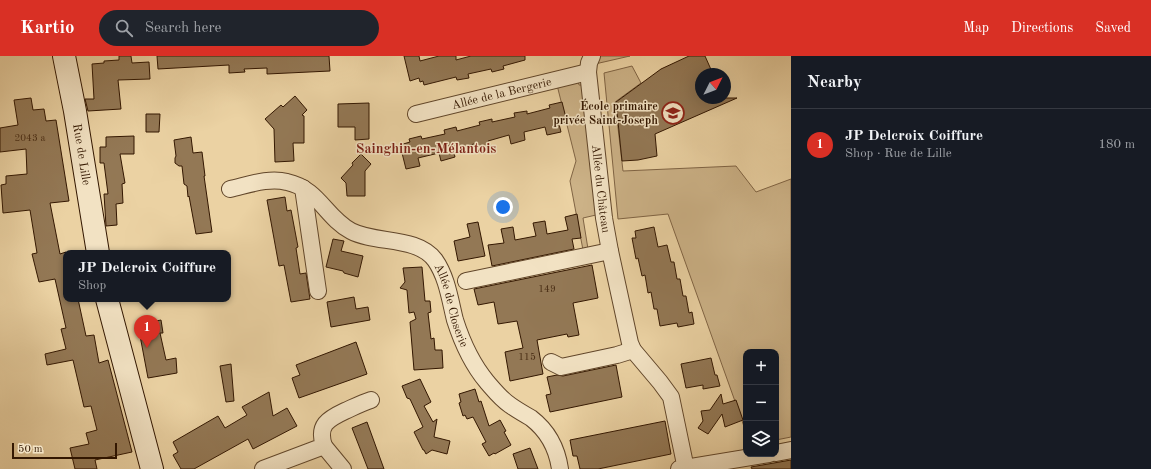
<!DOCTYPE html>
<html lang="en">
<head>
<meta charset="utf-8">
<style>
  body { margin:0; font-family:"Old Standard TT",serif; background:#20242c; color:#f1f3f6 }
  .controls { position:absolute; right:12px; bottom:12px; display:grid; overflow:hidden; border-radius:8px; box-shadow:0 4px 16px #0002 }
  .controls button { width:36px; height:36px; display:grid; place-items:center; padding:0; border:0; border-bottom:1px solid #363941; background:#171b24; color:#f1f3f6; font:20px sans-serif }
  .compass { position:absolute; left:695px; top:12px; width:36px; height:36px; border-radius:50%; background:#171b24; box-shadow:0 4px 16px #0002; rotate:48deg }
  .scale { position:absolute; left:12px; bottom:10px; width:105px; box-sizing:border-box; padding-left:4px; border:2px solid #331701; border-top:0; font-size:11px; line-height:14px; white-space:nowrap; color:#331701; -webkit-text-stroke:3px #f2e2c3; paint-order:stroke }
  .you { position:absolute; left:503px; top:151px; width:14px; height:14px; margin:-10px; border:3px solid #fff; border-radius:50%; background:#1a73e8; box-shadow:0 0 0 6px #1a73e833 }
  .badge { display:grid; place-items:center; width:26px; height:26px; border-radius:50%; background:#d93025; color:#fff; font-size:13px; font-weight:700 }
  .pin { position:absolute; translate:-50% -33px; filter:drop-shadow(0 1px 2px #0008) }
  .pin::after { content:''; position:absolute; top:21px; width:14px; height:12px; background:inherit; clip-path:polygon(0 0,100% 0,50% 100%) }
  .popup { position:absolute; left:63px; top:194px; width:168px; height:52px; box-sizing:border-box; display:grid; place-content:center; border-radius:8px; background:#171b24; filter:drop-shadow(0 1px 3px #0005); font-size:13px; white-space:nowrap; color:#9ea1a6 }
  .popup b { font-size:15px; color:#f1f3f6 }
  .popup::after { content:''; position:absolute; left:50%; top:100%; margin-left:-8px; border:8px solid transparent; border-top-color:#171b24 }
  .list { margin:0; padding:0; list-style:none }
  h2 { display:flex; justify-content:space-between; align-items:center; height:52px; margin:0; padding:0 16px; font-size:17px }
  h2 small { font-size:13px; font-weight:400; color:#9ea1a6 }
  .list li { display:grid; grid-template-columns:26px 1fr auto; gap:12px; align-items:center; box-sizing:border-box; height:72px; padding:0 16px; border-top:1px solid #363941 }
  .list b { display:block; font-size:15px; white-space:nowrap }
  .list p { margin:0; font-size:13px; white-space:nowrap; color:#9ea1a6 }
  .list em { font-size:13px; font-style:normal; color:#9ea1a6 }
  .icon { flex:none; width:22px; height:22px; fill:none; stroke:currentColor; stroke-width:2; stroke-linecap:round; stroke-linejoin:round }
  .map { position:relative; flex:none; width:791px; height:413px; overflow:hidden }
  header { display:flex; align-items:center; gap:24px; box-sizing:border-box; height:56px; padding:0 20px; background:#d93025; color:#fff }
  header strong { font-size:19px }
  nav { display:flex; gap:22px; margin-inline-start:auto; font-size:14px }
  .search { width:280px; height:36px; background:#20242c; display:flex; align-items:center; gap:10px; box-sizing:border-box; padding:0 14px; border-radius:22px; color:#9ea1a6; font-size:15px }
  main { display:flex }
  aside { flex:1; background:#171b24 }
  .map>svg:first-child { display:block }
  .green { fill:#ccb287; stroke:#806444 }
  .building { fill:#937855; stroke:#331701 }
  .lines { fill:none; stroke-linecap:round; stroke-linejoin:round }
  .minor-casing { stroke:#61462a; stroke-width:18 }
  .secondary-casing { stroke:#331701; stroke-width:24 }
  .minor { stroke:#f2e2c3; stroke-width:16 }
  .secondary { stroke:#f2e2c3; stroke-width:22 }
  .labels { text-anchor:middle; stroke-width:3; stroke-linejoin:round; paint-order:stroke }
  .number-label { font-size:10px; fill:#4b2f16 }
  .street-label { font-size:12px; fill:#331701; stroke:#f2e2c3 }
  .poi-label { font-size:12px; font-weight:bold; fill:#331701; stroke:#f2e2c3; text-anchor:end }
  .quarter-label { font-size:14px; font-weight:bold; fill:#7a1f14; stroke:#f2e2c3 }
</style>
</head>
<body>
<header>
<strong>Kartio</strong>
<div class="search"><svg class="icon" aria-label="search" viewBox="0 0 24 24"><circle cx="10" cy="10" r="6"/><path d="M15 15l6 6"/></svg>Search here</div>
<nav><a>Map</a><a>Directions</a><a>Saved</a></nav>
</header>
<main>
<div class="map">
<svg width="791" height="413" viewBox="0 0 791 413">
  <rect width="100%" height="100%" fill="#ebd2a3"/>
  <filter id="stains"><feTurbulence type="fractalNoise" baseFrequency=".005" numOctaves="4"/><feColorMatrix values="0 0 0 0 .2 0 0 0 0 .09 0 0 0 0 .02 0 0 0 .5 -.17"/></filter>
  <radialGradient id="worn" r=".72"><stop offset=".6" stop-color="#630" stop-opacity="0"/><stop offset="1" stop-color="#630" stop-opacity=".3"/></radialGradient>
  <path class="green" d="M600,0H630L595,8L598,3Z
    M632,10L641,27L615,46L623,115L736,110L756,136L791,123V381L776,384V296H746V376L668,158L618,163L604,17Z
    M578,24L579,29H582L596,159L583,162L588,193L583,194L570,125L576,105L557,29Z"/>
  <path class="building" d="M119,0H131L132,7L149,6L150,23L118,24L121,53L88,55L85,43H94L92,8L104,7V5L119,4Z
    M157,0H329L330,15L267,18V12L244,13L245,16L229,17V9L158,13Z
    M404,0H419L420,5L439,0H456V4L471,0H525V4L503,10L504,13L492,16L491,13L468,18L469,22L457,24L456,21L424,29L423,25L420,26L419,22L410,25Z
    M689,0H705L713,18H701V42H737L655,78L657,100L638,104L622,105L616,46L661,13Z
    M295,40L307,54L302,59L304,60V87H293L294,105L275,106L274,73L265,63L281,49L283,51Z
    M31,42L33,54L44,53L46,65L56,64L69,145L50,147L60,198L66,196V243H78L86,280L94,279L99,307L108,304L132,396L95,404L97,413H75L70,392L89,388L86,377L97,374L91,350L84,351L73,304L47,309L45,298L66,293L61,273L66,272L55,223L39,226L32,198L37,197L30,154L3,157L1,129L6,128V120L27,118L26,93L0,96V72L18,69L14,44Z
    M562,46L567,66L559,68L561,76L547,79L545,71L524,76L525,84L511,88L509,79L488,85L490,93L476,96L474,88L453,93L455,101L441,105L439,97L418,102L420,110L406,113L400,89L410,86L409,83L421,80L422,83L445,78L444,74L456,71L457,75L480,69L479,66L492,63V66L515,61L514,57L527,55V58L550,52L549,49Z
    M369,47V83L355,84V71H338V48Z
    M146,58H160L159,76H146Z
    M134,80V98H120L125,127L122,128L123,147L116,148L117,169L106,170L104,138H108L104,107H100V91H106V81Z
    M191,81L193,97L202,96L205,120H204L212,176L196,178L189,140L188,141L187,130L184,128L182,110H179L175,107V102L176,100L174,84Z
    M361,98L371,108L365,115V140H347L346,127L341,122L353,109L352,107Z
    M285,141L287,155L291,154L298,191L296,192L300,218L306,217L310,243L291,246L284,209L279,210L267,144Z
    M577,158L581,182L572,183L574,193L492,210L488,189L504,187L501,173L513,171L515,184L536,180L533,167L545,165L547,178L568,174L565,161Z
    M478,166L485,200L458,205L454,185L470,181L467,168Z
    M654,171L658,191L667,189L671,206H674L677,223H680L683,240H686L689,257L692,256L694,268L678,271L677,267L660,270L657,253H654L651,236L648,237L645,219L642,220L638,202L636,203L632,182H636L635,175Z
    M333,183L344,185L341,195L363,200L358,221L344,217L343,215L326,211Z
    M592,209L598,242L573,247L579,279L568,281L567,278L537,284L543,318L510,325L505,296L523,292L517,265L498,268L494,246L478,249L474,233Z
    M422,211L425,245H430L431,256L428,257L431,283L434,282L435,294H442L443,312L414,314L410,266L416,263L414,256L409,257L407,234L400,232L405,226L403,212Z
    M354,241L356,253L368,251L370,264L331,271L327,246Z
    M161,264L163,277H160L166,304L176,302L177,317L148,322L138,269Z
    M356,286L367,318L299,342L292,322L300,319L296,309Z
    M711,302L715,319H717L720,330L703,333V329L686,332L681,308Z
    M231,308L234,345L226,346L220,310Z
    M616,309L622,341L550,356L546,339L551,338L547,321L557,319L563,320Z
    M420,323L431,346L424,350L433,366L437,363L434,381L450,385L447,398L432,394L426,398L424,394H423L414,376L423,371L410,343L407,342L402,330Z
    M475,333L479,346L481,345L489,370L500,364L506,375L504,376L511,389L495,398L494,397L489,400L482,388L486,386L473,361L467,363L465,359L463,360L459,347L461,346L459,338Z
    M269,336L273,360L287,352L297,370L253,393L248,383L194,413H181L173,399L178,396L173,386L218,360L225,372L247,359L242,351Z
    M721,338L723,348L736,344L743,364L725,371L722,358L708,378L698,372L703,365L701,355L710,354Z
    M665,365L671,398L598,413H580L577,400H573L570,384Z
    M367,366L384,413H368L352,372Z
    M530,392L538,413H518L513,398Z
    M791,404V413H752L751,411Z"/>
  <g class="lines">
    <g class="minor-casing">
      <g id="minor">
        <path id="s1" d="M592,0L589,7L588,16L604,162L610,195"/>
        <path id="s2" d="M416,58L588,16"/>
        <path d="M303,132L318,235"/>
        <path id="s3" d="M230,133C248,129 269,121 287,126C319,133 325,161 351,175C376,188 417,180 435,204C447,221 450,244 455,264C462,286 472,308 487,326C494,334 501,343 510,349C517,354 524,358 531,362C548,375 557,392 560,413"/>
        <path d="M466,225L610,195L630,287L633,294L660,326L671,341L686,413"/>
        <path d="M551,306L561,311L617,299L633,294"/>
        <path d="M324,390L343,413"/>
        <path d="M776,397L791,394"/>
        <path d="M263,413L324,390C317,369 328,363 345,355C354,351 362,347 371,344"/>
        <path d="M679,413L769,398"/>
      </g>
    </g>
    <g class="secondary-casing">
      <g id="secondary">
        <path id="s4" d="M64,0L75,55L98,197"/>
        <path d="M107,243L152,413"/>
      </g>
    </g>
    <use href="#minor" class="minor"/>
    <use href="#secondary" class="secondary"/>
  </g>
  <defs>
    <g id="school-ring" transform="scale(1.15)"><circle r="9.5" fill="#f2e2c3" stroke="#8f2418" stroke-width="1.5"/><path d="M0-5L7-2L0 1L-7-2ZM-4 1L0 2.5L4 1V4Q0 6-4 4Z" fill="#8f2418"/></g>
  </defs>
  <g fill-rule="evenodd">
    <use href="#school-ring" x="673" y="57"/>
  </g>
  <g class="labels">
    <g class="number-label">
      <text x="30" y="85">2043 a</text>
      <text x="547" y="236">149</text>
      <text x="527" y="304">115</text>
    </g>
    <g class="street-label">
      <text dy="4" stroke="none"><textPath href="#s2" startOffset="88">Allée de la Bergerie</textPath></text>
      <text dy="4" stroke="none"><textPath href="#s4" startOffset="100">Rue de Lille</textPath></text>
      <text dy="4" stroke="none"><textPath href="#s1" startOffset="134">Allée du Château</textPath></text>
      <text dy="4" stroke="none"><textPath href="#s3" startOffset="279">Allée de Closerie</textPath></text>
    </g>
    <g class="poi-label">
      <text x="658" y="54">École primaire<tspan x="658" dy="14">privée Saint-Joseph</tspan></text>
    </g>
    <g class="quarter-label">
      <text x="426" y="97">Sainghin-en-Mélantois</text>
    </g>
  </g>
  <rect width="100%" height="100%" filter="url(#stains)"/>
  <rect width="100%" height="100%" fill="url(#worn)"/>
</svg>
<div class="controls">
<button>+</button>
<button>−</button>
<button><svg class="icon" aria-label="layers" viewBox="0 0 24 24"><path d="M12 4l9 5-9 5-9-5zM3 14l9 5 9-5"/></svg></button>
</div>
<svg class="compass" viewBox="-18 -18 36 36"><path d="M0-13l5 13h-10z" fill="#e53935"/><path d="M0 13l5-13h-10z" fill="#9ea1a6"/></svg>
<div class="scale">50 m</div>
<div class="you"></div>
<div class="pin badge" style="left:147px;top:292px">1</div>
<div class="popup"><b>JP Delcroix Coiffure</b>Shop</div>
</div>
<aside>
<h2>Nearby<small></small></h2>
<ul class="list">
<li><span class="badge">1</span><div><b>JP Delcroix Coiffure</b><p>Shop · Rue de Lille</p></div><em>180 m</em></li>
</ul>
</aside>
</main>
</body>
</html>
